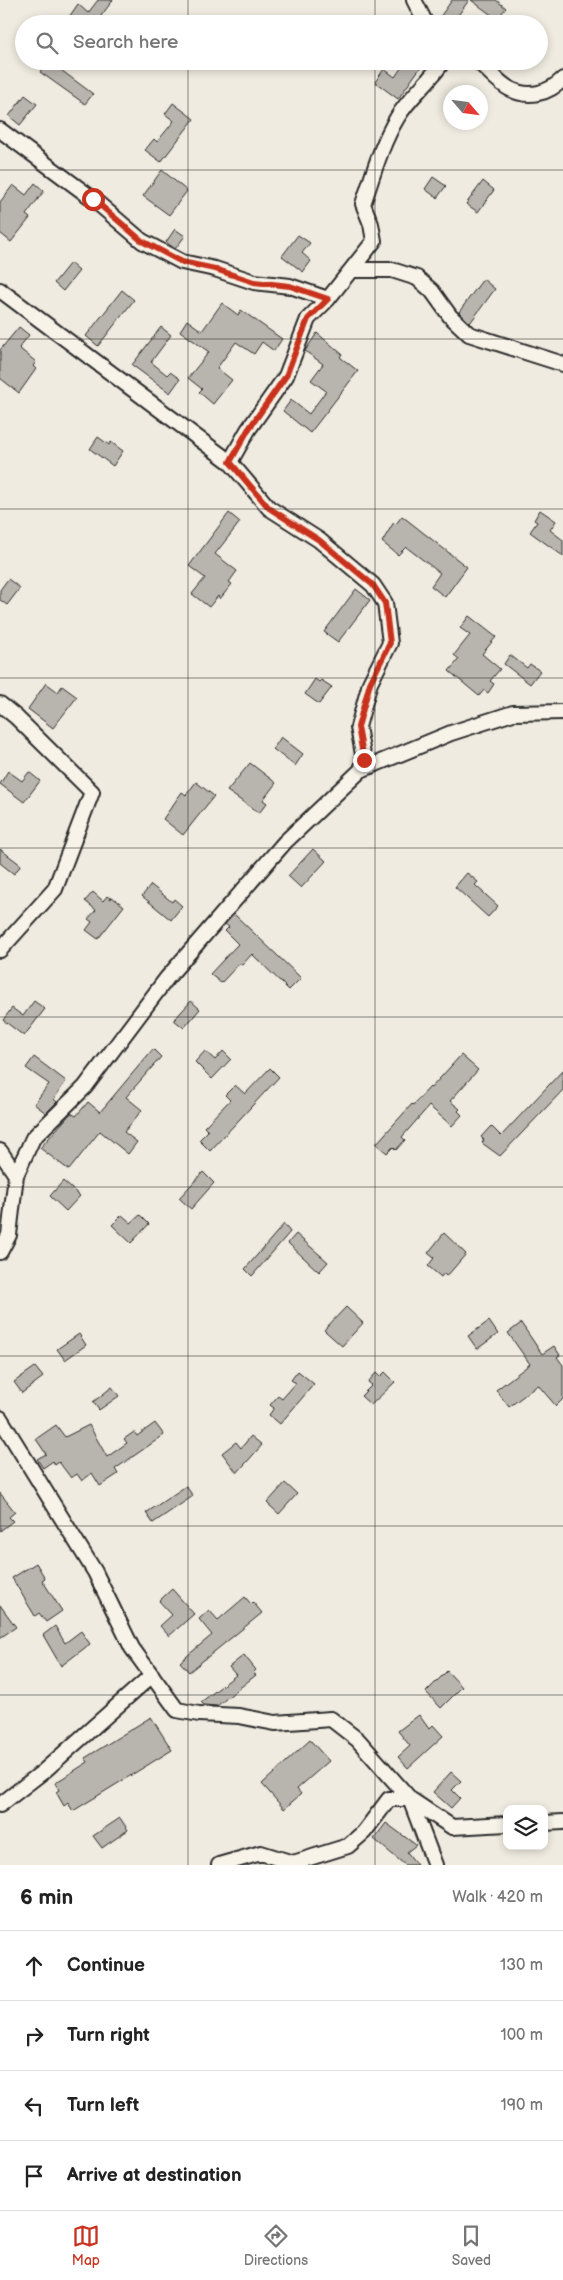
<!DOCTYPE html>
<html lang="en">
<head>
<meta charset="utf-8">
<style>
  body { margin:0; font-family:"Balsamiq Sans",sans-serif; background:#f2f2f2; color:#222 }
  .controls { position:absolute; right:15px; bottom:15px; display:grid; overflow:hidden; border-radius:10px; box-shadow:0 2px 8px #0003 }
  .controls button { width:45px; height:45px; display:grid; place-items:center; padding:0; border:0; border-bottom:1px solid #e0e0e0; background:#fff; color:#222; font:25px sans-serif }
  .compass { position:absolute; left:443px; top:85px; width:45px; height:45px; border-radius:50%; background:#fff; box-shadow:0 2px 8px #0003; rotate:118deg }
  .stop { position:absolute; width:15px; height:15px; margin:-11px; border:4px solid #c8321e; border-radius:50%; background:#fff }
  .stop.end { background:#c8321e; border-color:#fff; box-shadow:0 1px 5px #0008 }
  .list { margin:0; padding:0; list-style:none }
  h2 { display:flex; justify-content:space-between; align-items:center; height:65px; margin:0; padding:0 20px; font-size:21px }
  h2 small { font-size:16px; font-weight:400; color:#767676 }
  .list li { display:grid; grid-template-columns:32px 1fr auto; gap:15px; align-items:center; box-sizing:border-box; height:70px; padding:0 20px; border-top:1px solid #e0e0e0 }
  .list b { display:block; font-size:19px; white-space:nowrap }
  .list em { font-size:16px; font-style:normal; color:#767676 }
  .icon { flex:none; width:28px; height:28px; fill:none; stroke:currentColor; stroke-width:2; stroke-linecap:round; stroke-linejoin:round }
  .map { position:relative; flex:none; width:563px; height:1865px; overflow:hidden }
  .search { position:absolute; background:#fff; box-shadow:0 2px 8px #0003; left:15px; right:15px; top:15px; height:55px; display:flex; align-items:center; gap:12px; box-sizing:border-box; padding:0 18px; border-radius:28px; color:#767676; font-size:19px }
  .sheet { height:345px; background:#fff }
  nav { display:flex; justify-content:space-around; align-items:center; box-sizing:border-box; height:70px; border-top:1px solid #e0e0e0; background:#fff; font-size:14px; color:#767676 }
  nav a { display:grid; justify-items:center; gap:2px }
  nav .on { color:#c8321e }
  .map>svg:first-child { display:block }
  .building { fill:#b8b5ae; stroke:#2b2b2b }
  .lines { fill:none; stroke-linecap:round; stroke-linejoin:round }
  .street-casing { stroke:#2b2b2b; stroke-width:18 }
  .street { stroke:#f7f3e8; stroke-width:14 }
  .route { stroke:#c8321e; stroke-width:6 }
  .grid { fill:none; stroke:#2b2b2b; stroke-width:1; stroke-opacity:0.55 }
</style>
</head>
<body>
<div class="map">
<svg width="563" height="1865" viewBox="0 0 563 1865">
  <rect width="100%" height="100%" fill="#efebe0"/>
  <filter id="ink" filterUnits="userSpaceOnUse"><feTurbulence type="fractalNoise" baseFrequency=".02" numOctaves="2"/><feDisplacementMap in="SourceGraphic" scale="10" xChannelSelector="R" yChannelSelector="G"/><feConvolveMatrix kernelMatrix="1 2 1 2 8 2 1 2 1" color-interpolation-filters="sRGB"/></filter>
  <g filter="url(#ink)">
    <path class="building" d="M98,0H113L98,20L102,24H78L69,17L78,4L88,13Z
      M452,0H469L452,24H435Z
      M471,0H496L506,8L497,19Z
      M48,61H67L61,70L93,94L85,104L40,72Z
      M406,61H425L398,99L375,82L384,69L395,77Z
      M25,95L37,104L20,125L9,116Z
      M173,103L194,119L161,162L145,150L154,139L157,142L174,121L165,114Z
      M162,170L187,191L169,215L143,196Z
      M433,177L446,186L437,198L425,189Z
      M483,181L494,190L478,212L466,204Z
      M35,183L44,191L26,215L30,218L11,242L0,233V202L13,185L26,195Z
      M175,229L185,236L175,249L166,242Z
      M298,235L310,243L302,253L311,261L303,272L282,256Z
      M70,263L79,271L63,291L54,283Z
      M483,279L495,289L470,323L459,312Z
      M122,290L134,300L98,346L86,336Z
      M222,303L238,315L241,310L282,339L274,351L262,342L254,354L236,342L217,368L232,380L213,404L199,392L202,389L188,378L209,352L180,331L187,320L202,331Z
      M19,327L29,335L19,348L36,362L33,366L36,369L19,393L0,378V350Z
      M161,327L171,335L151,362L167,375L170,372L180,379L170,393L132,365Z
      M317,333L342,354L340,357L358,371L310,433L283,411L291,400L309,414L326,391L311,380L323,364L305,351Z
      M98,437L109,445L111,442L123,451L113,466L90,449Z
      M540,510L556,521L550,530L563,540V556L530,532L537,522L534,520Z
      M229,513L240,522L215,554L237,571L229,582L232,584L220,599L218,596L209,607L192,594L205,578L189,566Z
      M402,516L467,567L445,597L431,586L440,573L406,547L398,555L382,542L394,522L396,524Z
      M8,579L20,588L7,605L0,600V590Z
      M356,589L370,600L338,642L324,632Z
      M469,616L496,637L482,654L500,669L490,681L494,684L488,693L484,690L479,696L449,671L459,659L454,655L470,635L460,628Z
      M510,655L527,668L530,664L540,671L530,684L504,664Z
      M315,679L319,682L321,680L332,687L319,704L305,694Z
      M46,683L58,692L62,686L77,697L53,728L28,709Z
      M281,737L303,754L295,766L273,749Z
      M250,763L276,783L263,800L267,803L259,813L227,791Z
      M8,771L22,781L29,772L40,781L24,802L0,784Z
      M196,782L214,796L183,835L163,819L182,792L186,795Z
      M0,849L21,865L14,874L0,863Z
      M313,849L326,861L301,888L288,876Z
      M467,873L478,882L475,885L498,906L488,917L455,887Z
      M151,885L172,902L174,899L182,906L171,920L142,896Z
      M93,892L103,901L107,896L111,899L112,897L124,906L98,939L86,930L92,922L88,919L96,910L85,901Z
      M234,914L301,978L289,990L252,954L242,965L239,964L221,983L210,974L238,944L225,931L229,927L225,924Z
      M34,1001L45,1009L24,1036L3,1020L12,1008L23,1016Z
      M191,1001L200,1009L184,1028L174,1020Z
      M153,1049L161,1057L126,1097L142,1110L124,1132L137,1142L128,1154L100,1131L69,1170L40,1148L71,1113L76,1116L88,1102L100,1112Z
      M205,1051L215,1060L223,1051L231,1059L212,1079L195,1062Z
      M461,1055L478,1070L450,1101L460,1109L458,1111L462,1115L452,1126L429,1106L402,1137L405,1140L396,1150L393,1147L387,1153L376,1144L412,1104L413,1105L430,1087L431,1088Z
      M34,1057L66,1081L54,1099L57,1102L46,1113L34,1104L49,1084L26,1068Z
      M270,1068L279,1077L210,1151L199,1140L208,1131L204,1127L230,1100L225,1095L235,1085L245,1094Z
      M563,1070V1090L500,1156L482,1143L484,1140L481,1137L491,1126L501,1136Z
      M203,1172L214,1183L191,1209L179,1198Z
      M63,1181L80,1196L66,1211L50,1196Z
      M122,1215L131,1223L140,1215L149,1224L131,1243L112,1225Z
      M284,1224L290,1232L252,1276L245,1269Z
      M444,1233L466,1254L447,1276L444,1273L441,1277L428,1266L434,1258L428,1253Z
      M296,1234L328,1262L319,1272L288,1243Z
      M346,1307L363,1323L342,1346L324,1330Z
      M489,1321L498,1334L477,1349L468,1336Z
      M521,1323L542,1354L554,1346L560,1355L557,1357L563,1365V1399L556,1406L538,1385L509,1407L496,1390L530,1364L508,1333Z
      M79,1334L86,1345L65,1360L57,1349Z
      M35,1367L43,1377L22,1393L14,1382Z
      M298,1371L314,1384L280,1424L269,1415L274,1408L270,1405L278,1396L282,1399L296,1383L291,1380Z
      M385,1372L395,1382L371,1405L361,1396L372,1385L368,1382L376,1373L380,1377Z
      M112,1387L119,1396L99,1410L93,1402Z
      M155,1423L164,1435L115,1469L118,1474L100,1486L92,1473L82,1481L77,1474L71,1478L59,1462L55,1465L53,1461L43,1468L37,1459L46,1454L36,1439L56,1425L65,1437L89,1425L107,1457L127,1443L124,1439L134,1432L137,1436Z
      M251,1436L262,1445L237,1473L222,1453L236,1442L241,1448Z
      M285,1483L297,1494L279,1514L267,1503Z
      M186,1486L193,1496L153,1523L146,1513Z
      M0,1493L15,1512L9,1517L13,1521L0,1531Z
      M36,1563L45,1578L42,1580L62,1611L46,1622L39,1613L35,1616L12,1578Z
      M172,1589L194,1614L169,1636L160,1626L172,1615L159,1601Z
      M245,1597L251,1604L253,1602L262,1613L189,1672L180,1662L212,1635L199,1619L209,1610L218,1620Z
      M0,1605L16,1627L0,1638Z
      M55,1626L65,1643L81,1631L90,1644L61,1666L43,1635Z
      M244,1655L256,1670L253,1673L256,1675L217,1706L204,1705L201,1702L236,1675L229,1667Z
      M447,1671L462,1687L441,1708L426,1692Z
      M419,1715L429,1729L433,1725L443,1736L408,1768L398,1757L410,1746L398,1731Z
      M151,1717L172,1750L73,1811L68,1803L64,1806L56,1792L59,1790L55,1783L88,1762L85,1758Z
      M310,1740L329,1761L297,1789L301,1794L284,1809L262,1784Z
      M451,1772L461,1781L452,1790L460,1798L451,1808L433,1792Z
      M120,1818L128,1830L102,1848L93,1836Z
      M386,1823L416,1845L407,1852L417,1865H405L374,1839Z"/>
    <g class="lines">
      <g class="street-casing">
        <path id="street" d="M414,0L426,24
          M477,61C488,69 498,83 510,89C529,99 549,93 563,79
          M0,130L93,199L142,241L182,262L215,269L254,282L290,286L328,299
          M351,270H392L417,278L432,291L450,316L469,334L563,364
          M0,290L230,462L269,508L319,540L373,585L385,603L390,643L370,683L358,727L364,760L361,770
          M230,462L248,430L286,376L308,319L328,299L374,241L371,224L363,204C373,175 381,145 397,118C409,97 430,82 443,61
          M0,704L16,717L92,792L55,889L0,950
          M0,1151L16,1175
          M0,1252L9,1235L16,1175L33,1138L85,1087L167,978L285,842L361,770L451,733L513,713L563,712
          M0,1418L95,1572L132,1648L177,1710L199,1714L239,1716L275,1723L331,1719L358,1740L410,1799L452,1827L507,1824
          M0,1805L44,1771L152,1675
          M544,1823L563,1822
          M219,1865L261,1853L293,1863L348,1846L364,1832L389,1799H410L435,1865"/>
      </g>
      <use href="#street" class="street"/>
    </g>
  </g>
  <g class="lines" filter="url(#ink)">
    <path class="route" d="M93,199L142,241L182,262L215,269L254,282L290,286L328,299L308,319L286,376L248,430L230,462L269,508L319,540L373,585L385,603L390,643L370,683L358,727L364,760"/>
  </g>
  <path class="grid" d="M188,0V24M375,0V24M188,61V1865M375,61V1865M0,170H563M0,339H563M0,509H563M0,678H563M0,848H563M0,1017H563M0,1187H563M0,1356H563M0,1526H563M0,1695H563"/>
</svg>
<div class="controls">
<button><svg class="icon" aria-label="layers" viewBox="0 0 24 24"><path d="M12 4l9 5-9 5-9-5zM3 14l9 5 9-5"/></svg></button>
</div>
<svg class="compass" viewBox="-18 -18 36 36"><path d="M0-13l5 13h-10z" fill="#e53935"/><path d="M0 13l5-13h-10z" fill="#767676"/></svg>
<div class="stop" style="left:93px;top:199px"></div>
<div class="stop end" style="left:364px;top:760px"></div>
<div class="search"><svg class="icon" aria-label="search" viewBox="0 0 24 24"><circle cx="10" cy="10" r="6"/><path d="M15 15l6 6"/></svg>Search here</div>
</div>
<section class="sheet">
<h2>6 min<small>Walk · 420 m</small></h2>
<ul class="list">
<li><svg class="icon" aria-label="ahead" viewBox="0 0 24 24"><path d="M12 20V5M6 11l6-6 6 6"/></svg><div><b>Continue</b></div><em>130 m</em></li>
<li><svg class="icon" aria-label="right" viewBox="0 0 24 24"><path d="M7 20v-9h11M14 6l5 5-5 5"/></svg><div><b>Turn right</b></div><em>100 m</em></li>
<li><svg class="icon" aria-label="left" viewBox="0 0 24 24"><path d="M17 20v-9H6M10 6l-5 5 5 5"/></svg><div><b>Turn left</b></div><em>190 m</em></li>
<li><svg class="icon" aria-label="arrive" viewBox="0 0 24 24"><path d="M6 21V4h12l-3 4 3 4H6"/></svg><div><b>Arrive at destination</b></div></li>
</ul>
</section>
<nav>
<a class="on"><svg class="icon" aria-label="map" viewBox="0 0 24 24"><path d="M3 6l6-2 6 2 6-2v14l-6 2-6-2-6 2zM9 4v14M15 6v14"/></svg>Map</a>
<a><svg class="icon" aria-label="directions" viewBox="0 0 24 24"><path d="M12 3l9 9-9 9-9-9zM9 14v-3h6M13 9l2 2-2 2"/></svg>Directions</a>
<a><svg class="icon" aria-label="saved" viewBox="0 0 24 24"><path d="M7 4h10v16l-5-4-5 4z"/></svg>Saved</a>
</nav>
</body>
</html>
